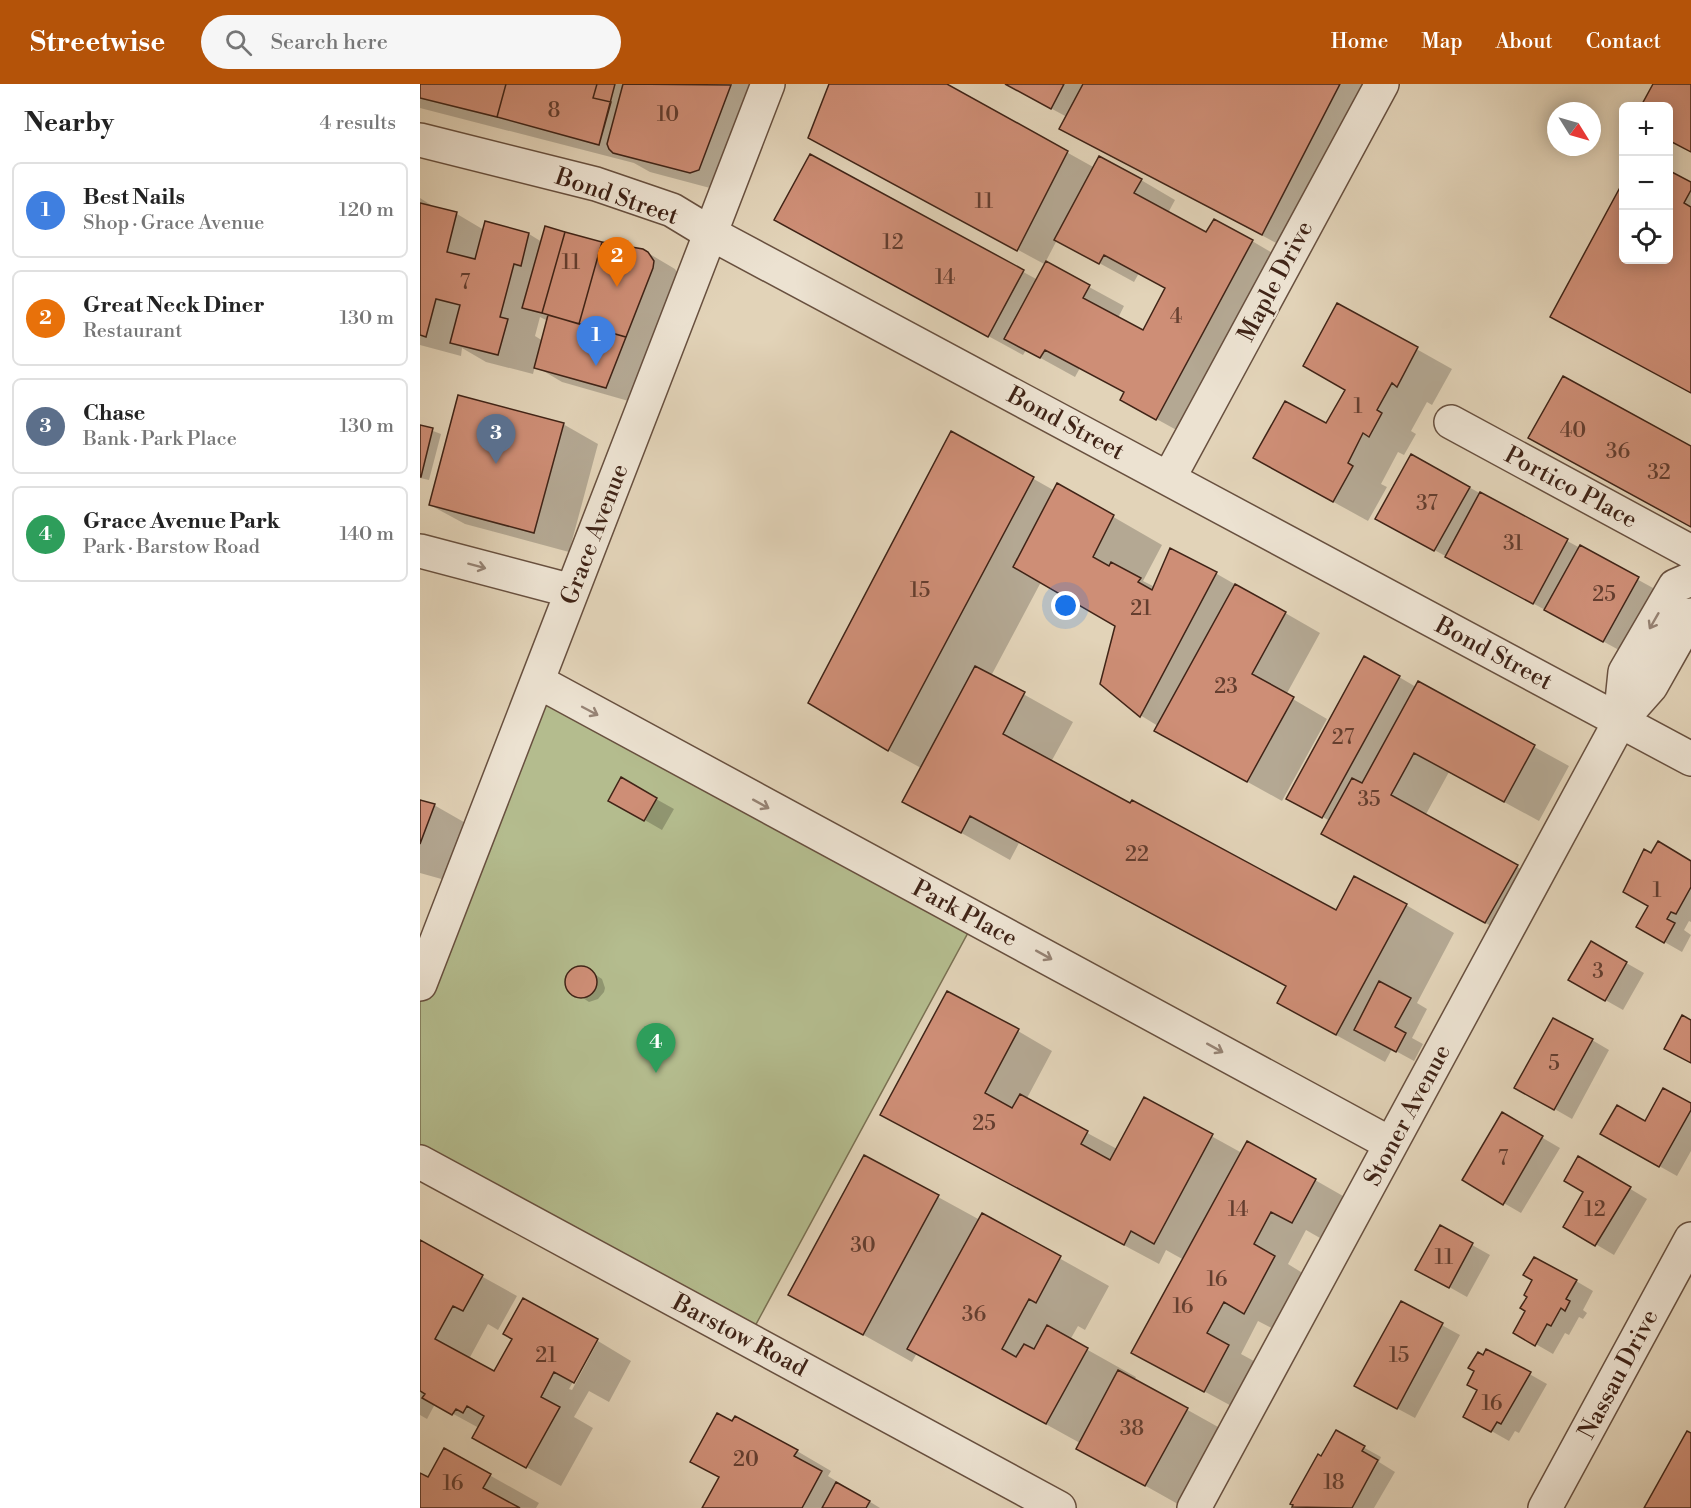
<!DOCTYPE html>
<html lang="en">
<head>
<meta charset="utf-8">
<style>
  body { margin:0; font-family:"Libre Bodoni",serif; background:#f6f6f6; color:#222 }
  .controls { position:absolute; right:18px; top:18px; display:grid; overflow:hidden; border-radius:9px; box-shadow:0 3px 15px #0003 }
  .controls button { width:54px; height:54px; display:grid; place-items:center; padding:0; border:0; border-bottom:2px solid #e0e0e0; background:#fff; color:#222; font:30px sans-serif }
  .compass { position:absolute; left:1127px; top:18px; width:54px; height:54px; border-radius:50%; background:#fff; box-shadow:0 3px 15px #0003; rotate:127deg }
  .you { position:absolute; left:646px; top:522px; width:21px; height:21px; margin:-15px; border:4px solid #fff; border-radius:50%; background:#1a73e8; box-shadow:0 0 0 9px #1a73e833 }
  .badge { display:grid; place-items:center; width:39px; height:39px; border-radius:50%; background:#b45309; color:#fff; font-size:20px; font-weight:700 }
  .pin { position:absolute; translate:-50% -50px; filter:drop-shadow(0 2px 3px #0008) }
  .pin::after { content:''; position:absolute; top:32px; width:21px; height:18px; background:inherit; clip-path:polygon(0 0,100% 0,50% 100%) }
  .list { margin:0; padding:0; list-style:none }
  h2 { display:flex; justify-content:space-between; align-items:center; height:78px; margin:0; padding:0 24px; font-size:26px }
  h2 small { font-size:20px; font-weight:400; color:#767676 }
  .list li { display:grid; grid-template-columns:39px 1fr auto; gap:18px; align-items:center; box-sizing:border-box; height:96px; margin:0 12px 12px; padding:0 12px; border:2px solid #e0e0e0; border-radius:9px }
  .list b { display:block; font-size:22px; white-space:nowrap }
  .list p { margin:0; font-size:20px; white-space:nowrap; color:#767676 }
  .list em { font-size:20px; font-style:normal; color:#767676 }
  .icon { flex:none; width:33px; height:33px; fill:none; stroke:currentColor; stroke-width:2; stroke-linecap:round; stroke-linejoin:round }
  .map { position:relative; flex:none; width:1271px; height:1424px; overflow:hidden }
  header { display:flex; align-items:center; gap:36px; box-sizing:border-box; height:84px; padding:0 30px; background:#b45309; color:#fff }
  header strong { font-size:28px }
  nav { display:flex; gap:33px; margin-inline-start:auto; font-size:21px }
  .search { width:420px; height:54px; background:#f6f6f6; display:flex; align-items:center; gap:15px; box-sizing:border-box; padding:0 21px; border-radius:33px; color:#767676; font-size:22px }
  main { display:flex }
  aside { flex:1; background:#fff }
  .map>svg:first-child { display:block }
  .green { fill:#b4bc8e; stroke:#7a7052; stroke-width:1.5 }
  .shadow { fill:#0003; fill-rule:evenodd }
  .building { fill:#ce8e76; stroke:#402417; stroke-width:1.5 }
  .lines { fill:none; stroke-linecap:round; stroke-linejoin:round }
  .minor-casing { stroke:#68503f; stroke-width:36 }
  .minor { stroke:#ece2d1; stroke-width:33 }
  .oneway { stroke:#968374 }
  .labels { text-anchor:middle; stroke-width:4.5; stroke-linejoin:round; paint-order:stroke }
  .number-label { font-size:21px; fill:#643e2f }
  .street-label { font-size:24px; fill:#402417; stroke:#ece2d1 }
</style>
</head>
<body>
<header>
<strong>Streetwise</strong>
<div class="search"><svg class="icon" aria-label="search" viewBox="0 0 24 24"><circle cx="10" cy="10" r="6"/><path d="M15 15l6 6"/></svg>Search here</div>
<nav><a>Home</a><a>Map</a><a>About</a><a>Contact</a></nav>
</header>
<main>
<aside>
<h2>Nearby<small>4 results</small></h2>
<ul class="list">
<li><span class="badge" style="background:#3f7fe0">1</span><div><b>Best Nails</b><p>Shop · Grace Avenue</p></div><em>120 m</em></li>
<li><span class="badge" style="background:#e8710a">2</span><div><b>Great Neck Diner</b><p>Restaurant</p></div><em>130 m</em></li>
<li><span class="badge" style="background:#5c6f8a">3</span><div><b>Chase</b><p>Bank · Park Place</p></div><em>130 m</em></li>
<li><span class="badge" style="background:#2e9e5b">4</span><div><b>Grace Avenue Park</b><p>Park · Barstow Road</p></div><em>140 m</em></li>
</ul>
</aside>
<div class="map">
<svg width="1271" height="1424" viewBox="0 0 1271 1424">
  <rect width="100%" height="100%" fill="#e2d3b8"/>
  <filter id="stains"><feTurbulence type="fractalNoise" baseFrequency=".00333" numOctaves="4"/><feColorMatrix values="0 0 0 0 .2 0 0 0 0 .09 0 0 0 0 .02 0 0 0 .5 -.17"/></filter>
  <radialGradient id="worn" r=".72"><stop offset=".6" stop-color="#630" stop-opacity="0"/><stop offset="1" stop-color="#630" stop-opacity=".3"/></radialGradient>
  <path class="green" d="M119,598L556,834L328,1255L0,1078V900Z"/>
  <path class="shadow" d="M0,0H344L305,108L230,88L214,79L0,24Z
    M410,0H524L675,84L721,96L755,116L748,129L787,150L832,157L866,177L771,354L702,316L706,309L660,284L655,293L606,266L603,271L390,155L391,72L618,196L626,181L416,68ZM637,156L714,198L719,189L747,204L723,248L698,234L704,222L625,179Z
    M586,0H965L877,170L641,45L647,33Z
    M1248,88L1271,100V309L1204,176H1248Z
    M0,114L11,121V123L37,130L64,146L66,139L109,150L122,158L181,160L228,169L255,185L260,193L212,318L142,298L115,282L113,290L66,278L42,264L41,272L0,261ZM120,233L128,237L123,257L115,252Z
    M918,221L1032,285L1012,321L1007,318L991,347L996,350L984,371L978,368L961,400L967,403L948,437L870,394L907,341L926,306Z
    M143,340L178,360L149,468L45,440L10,421Z
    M0,342L21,350L9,396L0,394Z
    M532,349L635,407L638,401L742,461L723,497L735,503L751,466L797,490L900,549L866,611L907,635L862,717L770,666L738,642L720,631L697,542L621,498L571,592L653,638L631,678L916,828L986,821L1034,849L997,919L1007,925L992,954L1003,960L994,977L972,965L965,978L907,946L859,918L867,903L599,759L590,776L484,717L501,684L468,666Z
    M992,372L1244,510L1210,572L983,449Z
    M979,593L996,603L998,599L1149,682L1119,737L1029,688L1005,732L1131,802L1100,858L938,769L910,737L868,714Z
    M202,696L254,725L242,746L190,716Z
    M0,717L14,721L63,749L43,801L0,789Z
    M1232,771L1271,778V838L1269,837L1264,846L1271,851L1262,868L1218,843L1230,822Z
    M1171,859L1224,889L1203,926L1150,896Z
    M161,884H165L182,895L185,904L184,908L178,915L169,918L148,904L147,895L152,887Z
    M598,947L632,967L606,1016L697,1065L724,1015L822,1069L895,1096L930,1116L907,1158L886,1146L868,1180L889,1193L859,1248L838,1237L821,1270L843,1282L819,1326L748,1288L764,1176L746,1166L739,1180L496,1050Z
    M1172,956L1189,966L1152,1035L1096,1003Z
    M1271,1021V1067L1257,1092L1182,1050L1226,1039Z
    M1082,1030L1140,1064L1101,1129L1044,1096Z
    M1159,1074L1227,1115L1194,1171L1145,1142L1166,1107Z
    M518,1113L560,1136L562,1131L689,1202L665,1246L658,1242L650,1256L716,1293L714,1296L816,1353L765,1424L658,1364L660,1359L497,1269L492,1278L370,1210Z
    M1020,1143L1070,1171L1047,1213L1015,1195Z
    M0,1158L97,1212L78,1246L68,1240L49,1275L75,1289L176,1256L149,1305L152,1306L178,1257L211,1277L189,1318L169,1307L154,1333L173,1344L141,1402L88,1373L59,1344L15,1320L7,1335L0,1331Z
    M1156,1197L1173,1207L1163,1226L1167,1229L1163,1235L1159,1233L1149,1251L1145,1249L1133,1270L1095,1248Z
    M981,1219L1040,1251L995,1334L954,1312Z
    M1077,1272L1127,1300L1099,1349L1095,1347L1089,1357L1045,1332L1059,1306L1056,1287L1063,1273Z
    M916,1348L961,1373L959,1378L975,1388L954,1424H876L872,1420Z
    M25,1366L119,1419L116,1424L0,1423V1391L8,1395Z
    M377,1367L411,1387L408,1392L460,1424H283Z"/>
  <path class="building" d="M0,0H86L77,33L0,14Z
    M86,0H177L173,14L191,18L179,61L77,33Z
    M86,0H195L179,61L77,33Z
    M203,0L311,1L279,86L270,89L193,69L189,65L187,60Z
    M409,0H527L648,67L597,167L388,54Z
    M585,0H644L631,25Z
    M663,0H920L842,151L639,45Z
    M1233,0H1271V68L1248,56V22H1221Z
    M390,70L604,186L568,253L354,136Z
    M679,72L722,95L714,109L786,148L794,135L833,156L736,336L700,316L704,308L625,266L620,274L584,255L626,177L670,201L663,214L723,246L745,204L684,171L679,180L634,156Z
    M1248,86L1271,98V106L1264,119L1271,123V309L1130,233L1204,96V176H1248Z
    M0,119L37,128L27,168L55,175L65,137L109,149L101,182L94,180L80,233L88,235L78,271L30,259L40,221L16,215L6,253L0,251Z
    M125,142L145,148L122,229L102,224Z
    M145,148L182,158L159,240L122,229Z
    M182,158L223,165L228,168L234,177L233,184L206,253L159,240Z
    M917,219L998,263L977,303L972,299L957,326L962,329L949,353L943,349L928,379L933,382L913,418L833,374L865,317L906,339L925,306L883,282Z
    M128,231L206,253L186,304L114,284Z
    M1143,292L1271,362V443L1108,354Z
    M38,311L144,339L114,449L9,421Z
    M0,341L13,344L1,393H0Z
    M531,347L614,393L468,667L388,619Z
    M991,370L1050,403L1014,467L955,435Z
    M637,399L694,431L673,473L689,482L691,478L721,494L718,498L732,506L750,464L797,488L720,633L680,600L695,542L593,483Z
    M1060,408L1148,455L1113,520L1025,473Z
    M1160,461L1219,493L1183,558L1124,526Z
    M815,500L866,528L832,590L874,613L827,698L734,647Z
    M944,572L980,592L902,734L866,715Z
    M555,582L605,608L583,650L710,719L712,716L916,826L934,792L987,820L916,951L857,919L866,902L550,732L541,749L482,718Z
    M998,597L1115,661L1084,718L994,669L971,711L1098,781L1065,839L901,750L932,694L942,699Z
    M201,693L237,714L224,737L188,717Z
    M0,716L15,720L0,760Z
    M1238,757L1271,777V803L1256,830L1251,828L1247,835L1255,839L1244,859L1216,843L1228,822L1203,808L1224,765L1231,769Z
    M1171,857L1207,878L1185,917L1148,896Z
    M145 898a16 16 0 1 1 32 0a16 16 0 1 1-32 0Z
    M959,897L991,914L975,943L986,949L976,968L934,946Z
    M527,907L599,945L565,1009L592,1024L600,1010L668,1047L661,1060L690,1076L724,1013L793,1050L734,1160L711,1147L704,1161L460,1031Z
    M1262,931L1271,936V979L1244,965Z
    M1133,934L1173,955L1134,1026L1094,1004Z
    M1243,1004L1271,1019V1026L1239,1083L1180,1050L1197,1021L1225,1037Z
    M1082,1028L1123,1052L1083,1121L1042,1096Z
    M827,1057L896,1095L872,1139L851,1128L834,1160L855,1172L824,1230L804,1218L787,1249L809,1261L784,1308L711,1269Z
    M444,1071L519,1111L443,1251L368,1211Z
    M1158,1072L1211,1103L1175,1162L1143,1143L1163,1108L1144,1097Z
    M562,1129L641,1172L616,1219L609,1215L582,1265L596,1273L604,1260L614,1265L627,1241L668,1264L626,1340L487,1265Z
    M1020,1141L1053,1159L1029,1204L995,1186Z
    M0,1156L63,1191L43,1227L33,1222L15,1255L74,1287L92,1255L83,1250L103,1214L178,1255L154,1299L134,1288L121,1313L140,1323L106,1384L52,1354L64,1332L47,1322L43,1329L36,1325L32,1331L2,1314L5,1310L0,1307Z
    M1114,1173L1157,1196L1146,1215L1150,1217L1145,1227L1141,1224L1131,1242L1127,1240L1115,1262L1093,1249L1105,1227L1100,1224L1107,1213L1104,1211L1112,1196L1103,1191Z
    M981,1217L1023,1239L977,1325L934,1302Z
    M1066,1265L1111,1288L1081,1340L1077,1338L1071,1348L1043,1333L1057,1306L1047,1301L1054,1287L1048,1284L1058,1268L1063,1271Z
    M698,1286L768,1324L725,1402L656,1365Z
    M297,1329L312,1337L315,1332L378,1366L374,1372L402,1387L382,1424H282L299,1393L270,1378Z
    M916,1346L945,1362L942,1367L958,1376L932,1424L872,1423L873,1421L870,1420L898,1370L901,1372Z
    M1267,1347L1271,1349V1424H1224Z
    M24,1364L71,1390L63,1404L100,1424H0V1389L8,1393Z
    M416,1398L450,1417L446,1424H402Z"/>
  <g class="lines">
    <g class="minor-casing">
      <path id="minor" d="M0,56L176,100L252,126L290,149L1271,675
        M1031,338L1271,468
        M749,394L962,0
        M0,467L152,507
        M119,598L971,1060
        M1200,637L1205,588L1255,502L1271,495
        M0,900C117,601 232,300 348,0
        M0,1078L639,1424
        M774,1424L1200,637L1231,602L1271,531
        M1125,1424L1271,1155"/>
    </g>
    <use href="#minor" class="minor"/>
  </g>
  <defs><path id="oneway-shaft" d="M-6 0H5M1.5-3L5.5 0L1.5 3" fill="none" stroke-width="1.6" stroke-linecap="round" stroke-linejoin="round" transform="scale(1.5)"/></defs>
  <g class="oneway">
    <use href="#oneway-shaft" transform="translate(57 482) rotate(15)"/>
    <use href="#oneway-shaft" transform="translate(1234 537) rotate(120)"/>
    <use href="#oneway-shaft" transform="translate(170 627) rotate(28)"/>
    <use href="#oneway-shaft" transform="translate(341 720) rotate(29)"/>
    <use href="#oneway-shaft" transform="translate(624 871) rotate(29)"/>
    <use href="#oneway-shaft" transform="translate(795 964) rotate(29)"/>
  </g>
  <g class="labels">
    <g class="number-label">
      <text x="134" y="33">8</text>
      <text x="248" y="37">10</text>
      <text x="564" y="124">11</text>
      <text x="473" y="165">12</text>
      <text x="151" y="185">11</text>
      <text x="525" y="200">14</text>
      <text x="45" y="205">7</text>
      <text x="756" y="239">4</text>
      <text x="938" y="329">1</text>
      <text x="1153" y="353">40</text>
      <text x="1198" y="374">36</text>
      <text x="1239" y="395">32</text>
      <text x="1007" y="426">37</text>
      <text x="1093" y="466">31</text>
      <text x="500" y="513">15</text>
      <text x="1184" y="517">25</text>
      <text x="721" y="531">21</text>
      <text x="806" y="609">23</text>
      <text x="923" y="660">27</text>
      <text x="949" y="722">35</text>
      <text x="717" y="777">22</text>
      <text x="1237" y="813">1</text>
      <text x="1178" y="894">3</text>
      <text x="1134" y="986">5</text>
      <text x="564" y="1046">25</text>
      <text x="1083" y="1081">7</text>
      <text x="818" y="1132">14</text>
      <text x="1175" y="1132">12</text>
      <text x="443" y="1168">30</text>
      <text x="1024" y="1180">11</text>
      <text x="797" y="1202">16</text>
      <text x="763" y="1229">16</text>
      <text x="554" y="1237">36</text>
      <text x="126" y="1278">21</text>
      <text x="979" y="1278">15</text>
      <text x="1072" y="1326">16</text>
      <text x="712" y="1351">38</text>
      <text x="326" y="1382">20</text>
      <text x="914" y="1405">18</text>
      <text x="33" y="1406">16</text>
    </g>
    <g class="street-label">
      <text transform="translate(197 112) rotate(19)" y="8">Bond Street</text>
      <text transform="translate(855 197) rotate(-62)" y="8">Maple Drive</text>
      <text transform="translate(646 339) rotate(28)" y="8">Bond Street</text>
      <text transform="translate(1151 403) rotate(28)" y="8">Portico Place</text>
      <text transform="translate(174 450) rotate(-69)" y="8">Grace Avenue</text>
      <text transform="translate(1074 569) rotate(28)" y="8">Bond Street</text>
      <text transform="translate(545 829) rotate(28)" y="8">Park Place</text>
      <text transform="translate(987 1031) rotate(-62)" y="8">Stoner Avenue</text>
      <text transform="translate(320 1251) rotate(28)" y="8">Barstow Road</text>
      <text transform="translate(1198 1290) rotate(-62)" y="8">Nassau Drive</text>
    </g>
  </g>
  <rect width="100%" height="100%" filter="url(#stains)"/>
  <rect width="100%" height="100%" fill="url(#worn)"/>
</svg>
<div class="controls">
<button>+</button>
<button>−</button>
<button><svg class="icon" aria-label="locate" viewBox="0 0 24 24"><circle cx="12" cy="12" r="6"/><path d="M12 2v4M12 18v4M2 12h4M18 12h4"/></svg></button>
</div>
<svg class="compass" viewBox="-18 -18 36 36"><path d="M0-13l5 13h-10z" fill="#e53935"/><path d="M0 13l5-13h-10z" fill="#767676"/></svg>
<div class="you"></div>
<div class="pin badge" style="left:176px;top:282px;background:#3f7fe0">1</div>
<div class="pin badge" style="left:197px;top:203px;background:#e8710a">2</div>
<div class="pin badge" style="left:76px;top:380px;background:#5c6f8a">3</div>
<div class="pin badge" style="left:236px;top:989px;background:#2e9e5b">4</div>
</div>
</main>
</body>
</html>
